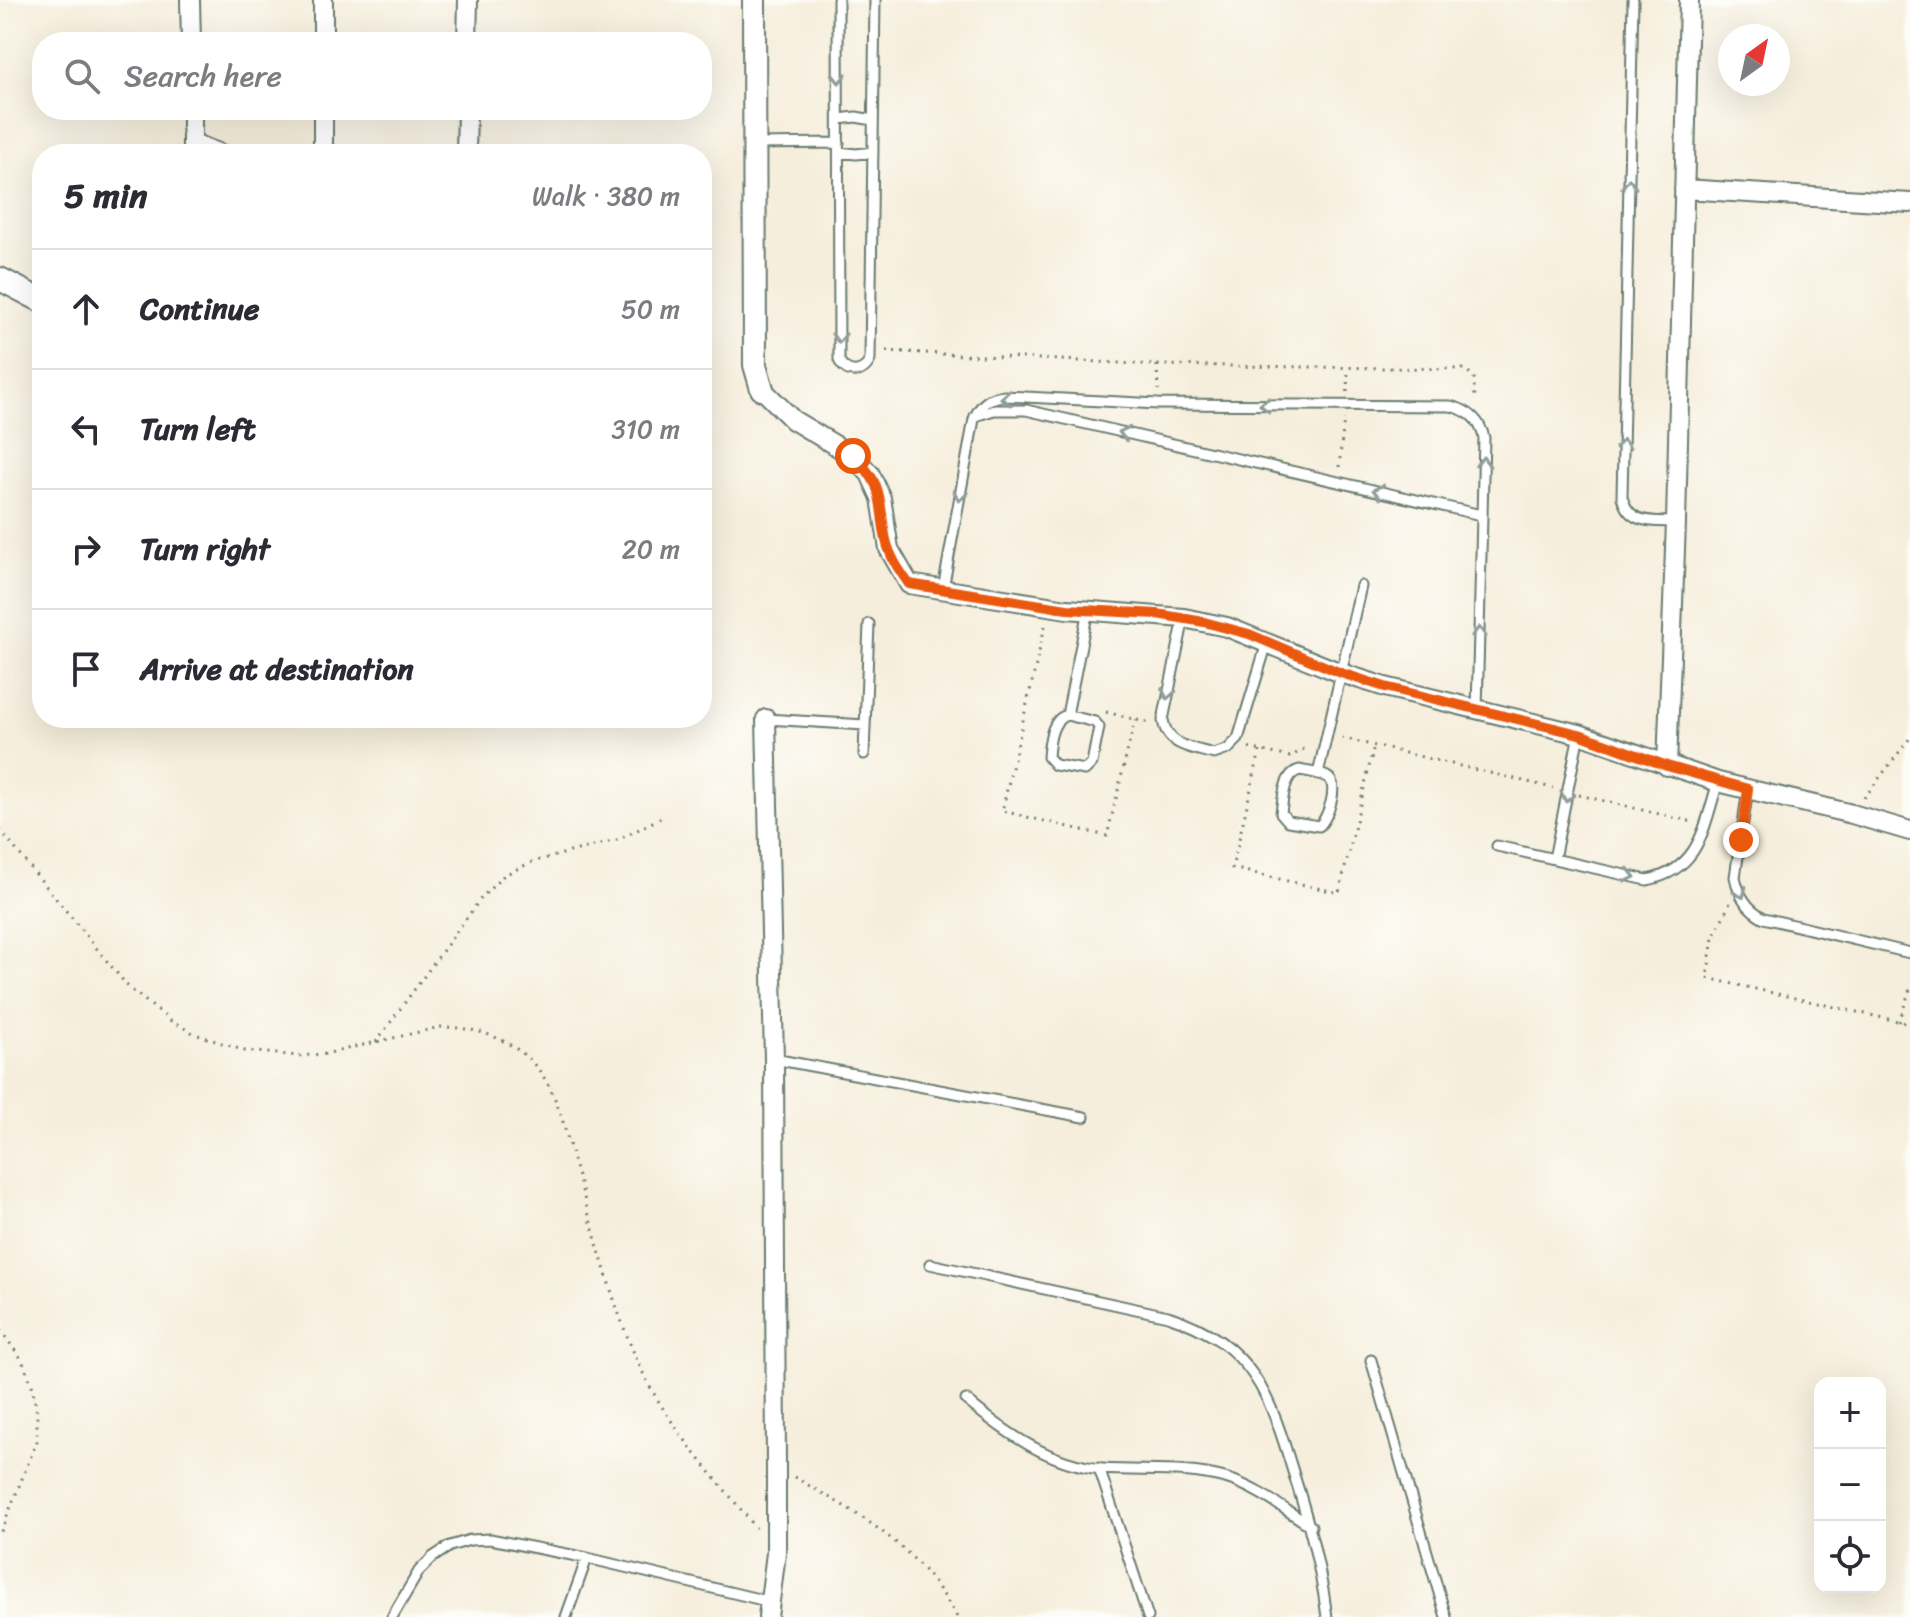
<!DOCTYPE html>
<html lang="en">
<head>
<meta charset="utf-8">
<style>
  body { margin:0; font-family:Sriracha,sans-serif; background:#f7f7f7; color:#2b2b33 }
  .controls { position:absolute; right:24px; bottom:24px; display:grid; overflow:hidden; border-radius:16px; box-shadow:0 8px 32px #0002 }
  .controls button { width:72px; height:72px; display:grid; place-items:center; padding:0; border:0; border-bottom:2px solid #e1e1e2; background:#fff; color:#2b2b33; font:40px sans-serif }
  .compass { position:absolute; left:1718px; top:24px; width:72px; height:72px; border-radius:50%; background:#fff; box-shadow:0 8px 32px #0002; rotate:33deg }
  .stop { position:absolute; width:24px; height:24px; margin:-18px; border:6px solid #ea580c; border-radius:50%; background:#fff }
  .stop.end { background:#ea580c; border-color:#fff; box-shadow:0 2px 8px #0008 }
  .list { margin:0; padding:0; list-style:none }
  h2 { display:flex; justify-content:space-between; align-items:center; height:104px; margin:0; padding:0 32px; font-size:34px }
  h2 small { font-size:26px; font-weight:400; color:#7c7c81 }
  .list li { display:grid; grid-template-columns:52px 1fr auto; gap:24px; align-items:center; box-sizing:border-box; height:120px; padding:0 32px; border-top:2px solid #e1e1e2 }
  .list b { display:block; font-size:30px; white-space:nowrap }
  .list em { font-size:26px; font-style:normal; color:#7c7c81 }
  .icon { flex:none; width:44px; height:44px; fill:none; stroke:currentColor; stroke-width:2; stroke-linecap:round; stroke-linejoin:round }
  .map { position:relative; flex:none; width:1910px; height:1617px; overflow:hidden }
  .search { position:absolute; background:#fff; box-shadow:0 8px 32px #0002; left:32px; top:32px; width:680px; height:88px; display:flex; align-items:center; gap:20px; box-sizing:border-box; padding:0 28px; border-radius:32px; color:#7c7c81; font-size:30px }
  .panel { position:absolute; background:#fff; box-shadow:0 8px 32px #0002; left:32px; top:144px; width:680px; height:584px; border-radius:32px }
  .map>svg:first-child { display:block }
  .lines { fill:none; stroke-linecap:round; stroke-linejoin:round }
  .service-casing { stroke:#6a7b6f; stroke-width:13 }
  .minor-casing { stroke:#6a7b6f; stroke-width:22 }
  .tertiary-casing { stroke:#6a7b6f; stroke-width:26 }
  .path { stroke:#6a7b6f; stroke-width:3; stroke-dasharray:2 6; stroke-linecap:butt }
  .service { stroke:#fff; stroke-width:9 }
  .minor { stroke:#fff; stroke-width:18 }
  .tertiary { stroke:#fff; stroke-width:22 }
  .oneway { stroke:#8f9e9a }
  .route { stroke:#ea580c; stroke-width:10 }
</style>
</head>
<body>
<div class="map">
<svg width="1910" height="1617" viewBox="0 0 1910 1617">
  <rect width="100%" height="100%" fill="#fdfcf7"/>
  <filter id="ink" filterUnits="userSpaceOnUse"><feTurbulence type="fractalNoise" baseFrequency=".0125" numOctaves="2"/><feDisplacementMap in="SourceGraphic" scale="16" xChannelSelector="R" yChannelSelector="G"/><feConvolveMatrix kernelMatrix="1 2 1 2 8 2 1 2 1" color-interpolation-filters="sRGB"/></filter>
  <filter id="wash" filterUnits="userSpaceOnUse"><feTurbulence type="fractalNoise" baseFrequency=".006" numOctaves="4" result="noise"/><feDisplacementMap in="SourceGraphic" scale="32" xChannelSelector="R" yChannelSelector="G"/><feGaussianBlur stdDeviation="1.8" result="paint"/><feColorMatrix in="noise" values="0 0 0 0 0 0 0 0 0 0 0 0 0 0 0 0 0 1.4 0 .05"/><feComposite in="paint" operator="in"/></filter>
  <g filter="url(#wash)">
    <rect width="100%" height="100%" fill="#f6eedc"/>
  </g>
  <g filter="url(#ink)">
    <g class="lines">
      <g class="service-casing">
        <path id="service" d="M838,0L839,360C846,375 863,375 870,360L875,0
          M1633,0L1622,497C1629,525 1652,521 1676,522
          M839,119L856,117L873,120
          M755,144L839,143
          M839,152L856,154L873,152
          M975,416L994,410H1026L1481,515
          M943,589L974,419C980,404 989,397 1005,396L1158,404L1450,406C1468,410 1480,419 1484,438L1477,710
          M1184,618L1163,720C1167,747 1193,748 1214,754L1228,749L1238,739L1267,643
          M1067,715L1095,722L1099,727L1092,763L1085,770L1055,765L1048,757C1049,743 1051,719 1067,715Z
          M1067,715L1088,610
          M766,719L865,725
          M864,754L869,624
          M1300,770C1308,772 1320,773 1327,777C1340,783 1328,819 1319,826L1288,821L1281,813C1283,798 1284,773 1300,770Z
          M1318,774L1361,586
          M1748,789L1735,877C1739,896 1747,909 1764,918L1910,953
          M1497,846L1647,880C1700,870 1704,827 1718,782
          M1554,859L1579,734
          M774,1059L1084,1117
          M930,1264L1168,1316C1254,1344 1270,1396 1294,1475C1309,1522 1321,1568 1327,1617
          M1371,1360L1446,1617
          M966,1400C1006,1433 1049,1464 1102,1469C1143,1472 1185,1467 1225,1478C1256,1487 1284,1509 1311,1526
          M1099,1468L1148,1617
          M392,1617L419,1571L433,1557L450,1546L470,1540L490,1539L587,1558L771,1602
          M566,1617L587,1558"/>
      </g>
      <g class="minor-casing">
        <path id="minor" d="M190,0L191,42
          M323,42V0
          M467,42L468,0
          M192,110V154
          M192,143L221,154
          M323,154V110
          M466,154L467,110
          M1684,189L1910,203
          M762,389L793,420L853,456L870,474L881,498L889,549L909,584L1067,609L1184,618L1227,627L1341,673L1385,687L1579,734L1718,782L1852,814L1910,831
          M766,719L774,1059L776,1467V1553L768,1617
          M1667,766L1676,522L1689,0"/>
      </g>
      <g class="tertiary-casing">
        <path id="tertiary" d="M754,0L755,365L762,389
          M0,279L42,301"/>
      </g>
      <path class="path" d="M886,351L1157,365L1465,369L1474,377L1475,401
        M1157,365L1158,390
        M1347,392L1348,368
        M1339,467L1344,419
        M1045,626L1002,811L1107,836L1135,720
        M1106,712L1149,723
        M1342,738L1553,788
        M1249,748L1290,757L1309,746
        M1260,751L1232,868L1339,893L1374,746
        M1579,795L1693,822
        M1864,798L1910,738
        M0,830L129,988L171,1021L195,1034L245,1051L299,1056L325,1054L440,1027C478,1027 513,1039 537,1068C560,1096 566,1136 576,1170C596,1237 612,1307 642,1371C670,1429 716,1478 756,1528
        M1730,903L1713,938L1707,978L1910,1024
        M1899,1022L1910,989
        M376,1042L482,897L504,875L532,862L620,839L662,817
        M0,1330L21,1358L32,1385L37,1413V1441L0,1534
        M794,1477C862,1516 917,1545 957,1617"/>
      <use href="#service" class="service"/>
      <use href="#minor" class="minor"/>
      <use href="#tertiary" class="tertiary"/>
    </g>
    <defs><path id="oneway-chevron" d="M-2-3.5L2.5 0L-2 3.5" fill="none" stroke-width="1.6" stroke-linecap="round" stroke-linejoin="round" transform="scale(2)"/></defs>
    <g class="oneway">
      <use href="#oneway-chevron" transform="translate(839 78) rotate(90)"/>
      <use href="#oneway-chevron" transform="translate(1629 184) rotate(-89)"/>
      <use href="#oneway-chevron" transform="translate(839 338) rotate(90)"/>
      <use href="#oneway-chevron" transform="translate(1006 398) rotate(178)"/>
      <use href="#oneway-chevron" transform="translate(1265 405) rotate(-180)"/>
      <use href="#oneway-chevron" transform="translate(1124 433) rotate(-167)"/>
      <use href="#oneway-chevron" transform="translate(1623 444) rotate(-89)"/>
      <use href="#oneway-chevron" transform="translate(1483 462) rotate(-88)"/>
      <use href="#oneway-chevron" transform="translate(1378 491) rotate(-167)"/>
      <use href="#oneway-chevron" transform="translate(960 496) rotate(100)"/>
      <use href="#oneway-chevron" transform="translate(1479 632) rotate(-89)"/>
      <use href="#oneway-chevron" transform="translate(1168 694) rotate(101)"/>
      <use href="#oneway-chevron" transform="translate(1567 797) rotate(102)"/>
      <use href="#oneway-chevron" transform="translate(1630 876) rotate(13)"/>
      <use href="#oneway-chevron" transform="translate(1741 893) rotate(66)"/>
    </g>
  </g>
  <g class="lines" filter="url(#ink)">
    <path class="route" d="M853,456C886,485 878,502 886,540C890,557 899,570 909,584L1067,609L1157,614L1204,622L1249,634L1341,673L1385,687L1579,734L1667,766L1748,789L1741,840"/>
  </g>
</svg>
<div class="controls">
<button>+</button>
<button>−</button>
<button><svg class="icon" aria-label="locate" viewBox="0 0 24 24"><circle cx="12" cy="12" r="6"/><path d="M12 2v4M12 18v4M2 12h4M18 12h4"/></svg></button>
</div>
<svg class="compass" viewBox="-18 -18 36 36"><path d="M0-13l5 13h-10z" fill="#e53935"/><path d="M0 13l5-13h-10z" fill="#7c7c81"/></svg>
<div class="stop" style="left:853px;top:456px"></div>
<div class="stop end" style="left:1741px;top:840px"></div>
<div class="search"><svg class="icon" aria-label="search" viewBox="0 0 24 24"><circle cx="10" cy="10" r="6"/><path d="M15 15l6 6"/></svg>Search here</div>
<section class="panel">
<h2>5 min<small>Walk · 380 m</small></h2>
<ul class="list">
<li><svg class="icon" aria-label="ahead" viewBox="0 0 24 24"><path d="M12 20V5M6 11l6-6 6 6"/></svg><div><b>Continue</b></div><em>50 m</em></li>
<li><svg class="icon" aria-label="left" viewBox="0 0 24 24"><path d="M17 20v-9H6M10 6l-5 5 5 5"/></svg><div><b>Turn left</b></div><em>310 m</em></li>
<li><svg class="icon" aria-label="right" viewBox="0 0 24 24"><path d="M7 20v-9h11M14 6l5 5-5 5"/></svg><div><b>Turn right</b></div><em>20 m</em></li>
<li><svg class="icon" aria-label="arrive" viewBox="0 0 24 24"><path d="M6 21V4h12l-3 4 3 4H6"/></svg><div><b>Arrive at destination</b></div></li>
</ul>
</section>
</div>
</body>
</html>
